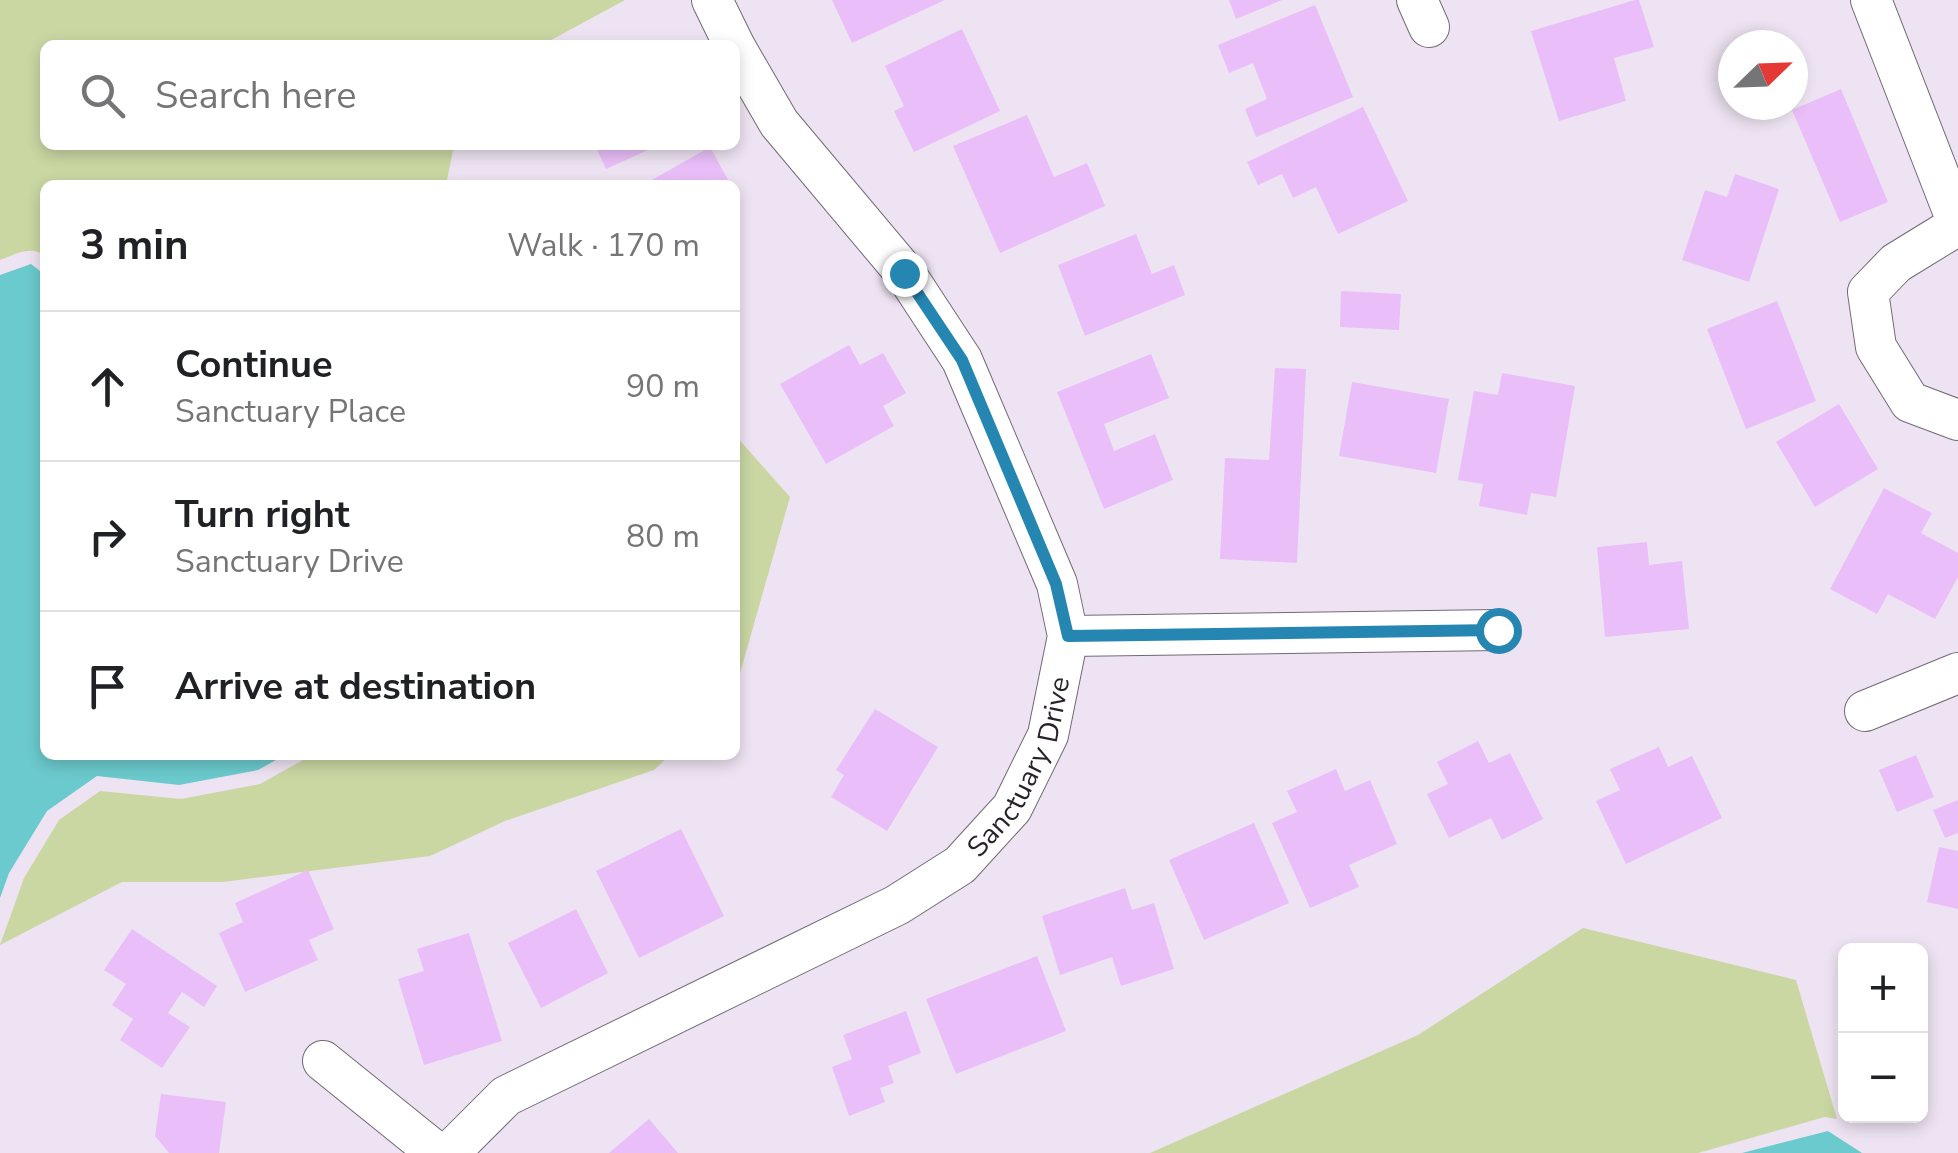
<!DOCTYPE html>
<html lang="en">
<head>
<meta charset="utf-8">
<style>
  body { margin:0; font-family:"Nunito Sans",sans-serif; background:#f2f2f2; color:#202124 }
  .controls { position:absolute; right:30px; bottom:30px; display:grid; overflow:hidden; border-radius:15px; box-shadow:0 5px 15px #0003 }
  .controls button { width:90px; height:90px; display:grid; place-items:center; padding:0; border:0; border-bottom:2px solid #e0e0e0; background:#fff; color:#202124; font:50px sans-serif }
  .compass { position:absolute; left:1718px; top:30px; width:90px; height:90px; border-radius:50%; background:#fff; box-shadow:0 5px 15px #0003; rotate:67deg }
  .stop { position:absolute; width:30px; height:30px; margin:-22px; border:8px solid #2586b1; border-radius:50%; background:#fff }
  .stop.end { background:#2586b1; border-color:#fff; box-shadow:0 2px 10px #0008 }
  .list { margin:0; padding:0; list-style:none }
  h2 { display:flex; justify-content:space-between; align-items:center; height:130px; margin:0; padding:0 40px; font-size:42px }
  h2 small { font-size:32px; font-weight:400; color:#757577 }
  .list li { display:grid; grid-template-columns:65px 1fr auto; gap:30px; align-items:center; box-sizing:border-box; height:150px; padding:0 40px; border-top:2px solid #e0e0e0 }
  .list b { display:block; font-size:38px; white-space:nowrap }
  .list p { margin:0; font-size:32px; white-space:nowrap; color:#757577 }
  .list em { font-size:32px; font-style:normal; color:#757577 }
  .icon { flex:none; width:55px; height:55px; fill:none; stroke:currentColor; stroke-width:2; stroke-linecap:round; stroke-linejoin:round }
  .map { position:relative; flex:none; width:1958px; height:1153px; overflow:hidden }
  .search { position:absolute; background:#fff; box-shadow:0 5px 15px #0003; left:40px; top:40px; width:700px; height:110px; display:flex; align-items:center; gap:25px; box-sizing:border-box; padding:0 35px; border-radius:15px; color:#757577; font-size:38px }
  .panel { position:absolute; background:#fff; box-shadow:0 5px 15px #0003; left:40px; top:180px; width:700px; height:580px; border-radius:15px }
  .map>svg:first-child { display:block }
  .green { fill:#cad7a3 }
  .water { fill:#6bcacd }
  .building { fill:#eabff9 }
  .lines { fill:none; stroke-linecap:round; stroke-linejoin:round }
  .minor-casing { stroke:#736976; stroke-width:42 }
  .minor { stroke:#fff; stroke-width:40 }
  .route { stroke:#2586b1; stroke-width:12 }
  .labels { text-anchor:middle; stroke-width:9; stroke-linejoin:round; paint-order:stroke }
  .street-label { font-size:28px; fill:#272329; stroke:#faf1fd }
</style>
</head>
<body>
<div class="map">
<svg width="1958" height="1153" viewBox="0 0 1958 1153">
  <rect width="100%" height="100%" fill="#eee3f2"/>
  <path class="green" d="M0,0H625L542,45H45V145H454L446,185H45V256C31,245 16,254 0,260Z
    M735,435L790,497L735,691Z
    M312,755H670L654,770L505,821L430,856L223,882H122L0,945L24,878L59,820L100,791L181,799L260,784Z
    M1583,928L1796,980L1837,1119L1825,1117L1698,1153H1150L1418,1035Z"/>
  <path class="water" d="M31,264L45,275V755H285L258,770L179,785L97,776L47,811L9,873L0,898V275Z
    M1828,1131L1862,1153H1742Z"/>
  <path class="building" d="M832,0H945L852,43Z
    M1229,0H1282L1236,19Z
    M1635,0H1639L1654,47L1614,58L1626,101L1559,121L1531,31Z
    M1315,5L1353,97L1256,137L1245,109L1267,99L1253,63L1229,73L1218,45Z
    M962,29L1000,111L914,152L894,111L904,106L885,66Z
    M1841,89L1888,202L1840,222L1792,110Z
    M1363,107L1408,201L1338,234L1316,187L1293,198L1282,174L1258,185L1247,162Z
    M1027,115L1054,177L1087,163L1105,206L1000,253L953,146Z
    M595,145H659L606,169Z
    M710,147L731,185H643Z
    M1735,174L1779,189L1749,282L1682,260L1705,190L1727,197Z
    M1136,234L1152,274L1174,265L1185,295L1085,336L1058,265Z
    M1341,291L1401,294L1399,330L1340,327Z
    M1777,301L1816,401L1746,429L1707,329Z
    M849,345L860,365L883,353L906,393L883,406L894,426L826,464L780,384Z
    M1151,354L1169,398L1104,424L1114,451L1155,434L1173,480L1104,509L1057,392Z
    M1275,368L1306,369L1297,563L1220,559L1225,458L1269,460Z
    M1502,373L1575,386L1556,497L1531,493L1527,515L1479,506L1483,484L1458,480L1474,391L1498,395Z
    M1352,382L1449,399L1436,473L1339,456Z
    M1839,404L1878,469L1815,507L1776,442Z
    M1884,488L1932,513L1921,533L1958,553V577L1935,619L1888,594L1877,614L1830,589Z
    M1647,542L1649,565L1682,561L1689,629L1605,637L1597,547Z
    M875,709L938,747L887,831L831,797L844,775L836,770Z
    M1478,741L1489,763L1510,753L1543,819L1502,840L1491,818L1449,838L1427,794L1448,784L1437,762Z
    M1659,747L1668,767L1692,756L1722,818L1626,864L1596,801L1620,790L1610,769Z
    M1916,755L1934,797L1897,812L1879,770Z
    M1336,769L1345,791L1370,780L1397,844L1349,865L1359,887L1310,908L1272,823L1297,812L1287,791Z
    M1958,800V833L1945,838L1933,810Z
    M1254,823L1289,903L1204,940L1169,860Z
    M681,829L724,916L639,958L596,871Z
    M1939,847L1958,851V909L1927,902Z
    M308,870L334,929L309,940L318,960L245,992L219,933L243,922L235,903Z
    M1125,888L1132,910L1154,903L1174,969L1121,986L1112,957L1060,975L1042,916Z
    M576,909L608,973L541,1008L508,943Z
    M132,929L217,986L204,1007L182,992L168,1013L190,1027L162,1068L120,1040L133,1019L112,1005L126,984L104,970Z
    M469,933L502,1041L424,1065L398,979L424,971L417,949Z
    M1037,956L1066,1031L956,1074L926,999Z
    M906,1011L921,1053L888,1066L894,1083L880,1088L885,1102L849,1116L832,1067L852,1059L843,1035Z
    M161,1094L226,1102L219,1153H169L155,1136Z
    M649,1119L678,1153H609Z"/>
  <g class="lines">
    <g class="minor-casing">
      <g id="minor">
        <path d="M712,0L734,45"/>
        <path d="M1417,0L1429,27"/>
        <path d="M1871,0L1958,224"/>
        <path d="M1958,225L1896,263L1868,292L1876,347L1910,402L1958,420"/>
        <path d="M1068,636L1498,630"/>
        <path d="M1865,711L1958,673"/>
        <path d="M323,1061L437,1153"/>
        <path id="s1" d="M449,1153L506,1096L897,905L960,865L1012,808L1048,735L1068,636L1057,584L962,360L905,273L779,123L735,47"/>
      </g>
    </g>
    <use href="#minor" class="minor"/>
  </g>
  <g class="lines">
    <path class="route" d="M904,273L962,360L1056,584L1068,636L1498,630"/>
  </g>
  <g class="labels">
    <g class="street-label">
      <text dy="10" stroke="none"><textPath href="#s1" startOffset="708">Sanctuary Drive</textPath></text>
    </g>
  </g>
</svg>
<div class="controls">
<button>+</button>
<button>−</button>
</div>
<svg class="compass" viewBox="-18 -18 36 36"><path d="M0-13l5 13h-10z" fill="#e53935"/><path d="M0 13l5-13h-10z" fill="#757577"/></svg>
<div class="stop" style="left:1498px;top:630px"></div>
<div class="stop end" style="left:904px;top:273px"></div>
<div class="search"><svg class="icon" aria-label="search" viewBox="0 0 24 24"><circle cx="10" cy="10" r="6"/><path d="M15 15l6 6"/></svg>Search here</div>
<section class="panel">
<h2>3 min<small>Walk · 170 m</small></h2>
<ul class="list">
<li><svg class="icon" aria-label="ahead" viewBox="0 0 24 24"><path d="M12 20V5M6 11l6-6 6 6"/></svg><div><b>Continue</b><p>Sanctuary Place</p></div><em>90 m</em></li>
<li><svg class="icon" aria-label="right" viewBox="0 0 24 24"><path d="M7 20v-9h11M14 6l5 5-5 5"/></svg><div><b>Turn right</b><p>Sanctuary Drive</p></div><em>80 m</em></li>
<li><svg class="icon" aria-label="arrive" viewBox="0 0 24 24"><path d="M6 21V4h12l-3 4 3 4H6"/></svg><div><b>Arrive at destination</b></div></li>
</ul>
</section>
</div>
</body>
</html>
